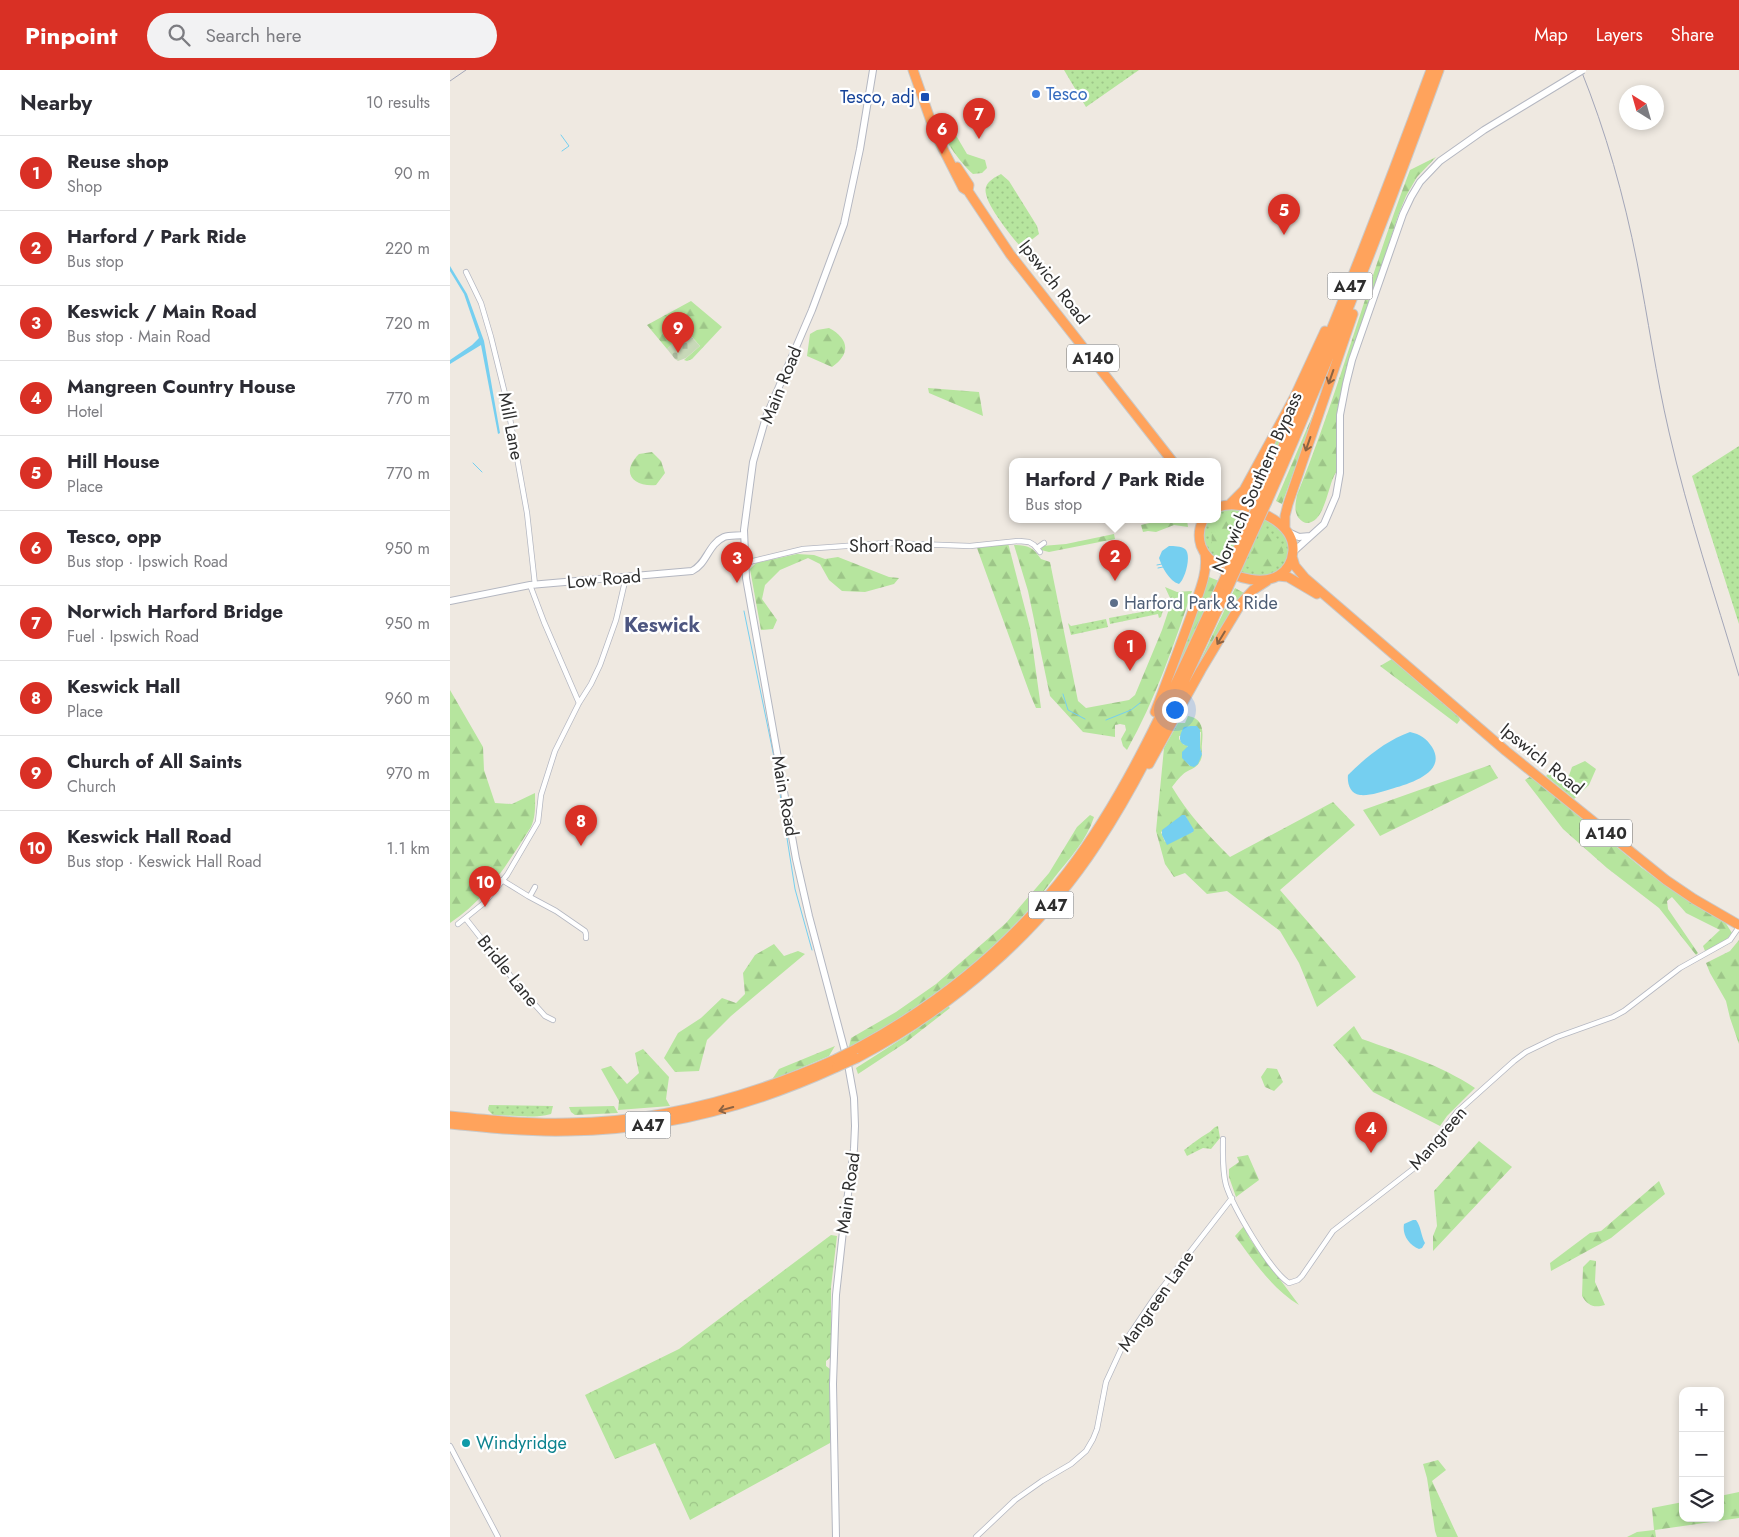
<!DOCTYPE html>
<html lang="en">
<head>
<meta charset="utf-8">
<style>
  body { margin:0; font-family:Jost,sans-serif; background:#f2f2f3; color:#2b2b33 }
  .controls { position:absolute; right:15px; bottom:15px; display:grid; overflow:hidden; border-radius:10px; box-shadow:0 2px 8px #0003 }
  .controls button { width:45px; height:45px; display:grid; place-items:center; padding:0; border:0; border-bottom:1px solid #e1e1e2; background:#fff; color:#2b2b33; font:25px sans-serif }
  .compass { position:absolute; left:1169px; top:15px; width:45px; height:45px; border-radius:50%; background:#fff; box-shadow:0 2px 8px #0003; rotate:323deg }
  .you { position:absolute; left:724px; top:639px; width:18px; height:18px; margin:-12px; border:4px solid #fff; border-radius:50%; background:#1a73e8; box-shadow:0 0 0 8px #1a73e833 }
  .badge { display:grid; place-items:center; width:32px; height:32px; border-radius:50%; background:#d93025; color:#fff; font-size:16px; font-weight:700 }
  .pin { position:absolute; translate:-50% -41px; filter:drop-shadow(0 1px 2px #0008) }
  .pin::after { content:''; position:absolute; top:26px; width:18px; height:15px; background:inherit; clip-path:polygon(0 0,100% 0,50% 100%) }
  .popup { position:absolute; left:559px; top:388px; width:212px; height:65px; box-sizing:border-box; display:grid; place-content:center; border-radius:10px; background:#fff; filter:drop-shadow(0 1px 4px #0005); font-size:16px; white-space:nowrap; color:#7c7c81 }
  .popup b { font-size:19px; color:#2b2b33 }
  .popup::after { content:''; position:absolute; left:50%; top:100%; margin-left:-10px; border:10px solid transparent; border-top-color:#fff }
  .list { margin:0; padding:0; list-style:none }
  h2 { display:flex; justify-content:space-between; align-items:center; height:65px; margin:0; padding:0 20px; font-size:21px }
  h2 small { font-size:16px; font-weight:400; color:#7c7c81 }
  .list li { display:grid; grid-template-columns:32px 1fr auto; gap:15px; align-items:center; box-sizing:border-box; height:75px; padding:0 20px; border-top:1px solid #e1e1e2 }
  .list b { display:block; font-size:19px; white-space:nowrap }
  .list p { margin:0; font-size:16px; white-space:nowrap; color:#7c7c81 }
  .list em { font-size:16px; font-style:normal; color:#7c7c81 }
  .icon { flex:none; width:28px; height:28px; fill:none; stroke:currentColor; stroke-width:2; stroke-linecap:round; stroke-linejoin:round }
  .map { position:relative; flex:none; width:1289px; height:1467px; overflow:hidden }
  header { display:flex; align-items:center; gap:30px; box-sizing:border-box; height:70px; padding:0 25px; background:#d93025; color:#fff }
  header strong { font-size:24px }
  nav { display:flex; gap:28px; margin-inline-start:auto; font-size:18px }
  .search { width:350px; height:45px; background:#f2f2f3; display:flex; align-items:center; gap:12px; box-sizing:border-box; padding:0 18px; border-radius:28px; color:#7c7c81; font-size:19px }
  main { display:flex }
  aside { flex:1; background:#fff }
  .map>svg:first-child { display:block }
  .grass { fill:url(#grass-dots) }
  .forest { fill:url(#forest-firs); fill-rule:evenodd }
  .cemetery { fill:url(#cemetery-stones) }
  .park { fill:url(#park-crowns) }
  .water { fill:#75cff0 }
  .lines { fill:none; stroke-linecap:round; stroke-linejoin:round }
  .stream { stroke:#75cff0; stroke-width:1 }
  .street-casing { stroke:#b4b7c1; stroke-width:6 }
  .secondary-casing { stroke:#b4b7c1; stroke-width:8 }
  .highway-casing { stroke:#c9c9c9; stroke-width:11 }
  .street { stroke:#fff; stroke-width:4.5 }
  .secondary { stroke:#fff; stroke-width:6 }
  .highway { stroke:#ffa35c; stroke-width:9 }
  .rail { stroke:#a3a6b8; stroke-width:1 }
  .secondary-bridge-casing { stroke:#b4b7c1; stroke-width:8; stroke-linecap:butt }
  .highway-bridge-casing { stroke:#c9c9c9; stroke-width:11; stroke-linecap:butt }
  .secondary-bridge { stroke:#fff; stroke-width:6 }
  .highway-bridge { stroke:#ffa35c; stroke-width:9 }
  .oneway { stroke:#8c6343 }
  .shop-dot { fill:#3f7fe0; stroke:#fff; stroke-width:2 }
  .transit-dot { fill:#1a4fb4; stroke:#fff; stroke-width:2 }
  .service-dot { fill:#5c6f8a; stroke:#fff; stroke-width:2 }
  .culture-dot { fill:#0f9aa8; stroke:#fff; stroke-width:2 }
  .labels { text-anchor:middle; stroke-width:4.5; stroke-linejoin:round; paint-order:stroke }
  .shield { fill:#fff; stroke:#6d6d6d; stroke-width:1 }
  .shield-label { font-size:16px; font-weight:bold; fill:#2e2e2e }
  .shop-label { font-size:18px; fill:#366cbe; stroke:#fff; text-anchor:start }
  .transit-label { font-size:18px; fill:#164399; stroke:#fff; text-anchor:end }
  .street-label { font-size:18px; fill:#2e2e2e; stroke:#fff }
  .service-label { font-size:18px; fill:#4e5e75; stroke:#fff; text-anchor:start }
  .culture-label { font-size:18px; fill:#0d838f; stroke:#fff; text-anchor:start }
  .quarter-label { font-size:20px; font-weight:bold; fill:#4d5680; stroke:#fff }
</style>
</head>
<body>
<header>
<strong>Pinpoint</strong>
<div class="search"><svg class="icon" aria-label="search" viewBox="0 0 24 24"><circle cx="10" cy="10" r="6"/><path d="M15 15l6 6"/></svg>Search here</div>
<nav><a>Map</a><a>Layers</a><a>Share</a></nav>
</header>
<main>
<aside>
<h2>Nearby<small>10 results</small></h2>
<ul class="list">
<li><span class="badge">1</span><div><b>Reuse shop</b><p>Shop</p></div><em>90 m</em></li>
<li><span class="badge">2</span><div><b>Harford / Park Ride</b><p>Bus stop</p></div><em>220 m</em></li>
<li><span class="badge">3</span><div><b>Keswick / Main Road</b><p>Bus stop · Main Road</p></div><em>720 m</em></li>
<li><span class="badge">4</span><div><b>Mangreen Country House</b><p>Hotel</p></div><em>770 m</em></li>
<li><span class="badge">5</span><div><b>Hill House</b><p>Place</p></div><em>770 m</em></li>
<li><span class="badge">6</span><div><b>Tesco, opp</b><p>Bus stop · Ipswich Road</p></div><em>950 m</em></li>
<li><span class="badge">7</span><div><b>Norwich Harford Bridge</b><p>Fuel · Ipswich Road</p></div><em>950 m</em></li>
<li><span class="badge">8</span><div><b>Keswick Hall</b><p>Place</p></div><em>960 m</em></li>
<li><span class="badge">9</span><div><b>Church of All Saints</b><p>Church</p></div><em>970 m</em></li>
<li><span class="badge">10</span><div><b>Keswick Hall Road</b><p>Bus stop · Keswick Hall Road</p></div><em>1.1 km</em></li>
</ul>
</aside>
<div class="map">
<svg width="1289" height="1467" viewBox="0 0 1289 1467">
  <defs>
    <pattern id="grass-dots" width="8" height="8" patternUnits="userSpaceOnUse" patternTransform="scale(1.25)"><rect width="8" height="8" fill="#b6e59e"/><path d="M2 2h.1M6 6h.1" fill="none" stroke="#9dc588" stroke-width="1.8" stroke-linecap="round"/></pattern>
    <pattern id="forest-firs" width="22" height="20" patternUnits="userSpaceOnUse" patternTransform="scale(1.25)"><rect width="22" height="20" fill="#b6e59e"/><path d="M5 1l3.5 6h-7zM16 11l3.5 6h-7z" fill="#9dc588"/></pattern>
    <pattern id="cemetery-stones" width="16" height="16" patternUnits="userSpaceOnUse" patternTransform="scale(1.25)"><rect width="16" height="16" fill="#c8d9b8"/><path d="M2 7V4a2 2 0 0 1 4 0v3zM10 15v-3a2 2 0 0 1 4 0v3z" fill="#acbb9e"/></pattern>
    <pattern id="park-crowns" width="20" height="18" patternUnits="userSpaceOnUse" patternTransform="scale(1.25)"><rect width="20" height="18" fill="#b6e59e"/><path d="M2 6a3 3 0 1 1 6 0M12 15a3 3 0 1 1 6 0" fill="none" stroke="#9dc588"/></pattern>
  </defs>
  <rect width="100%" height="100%" fill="#efe9e1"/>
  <path class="grass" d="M614,0H689L636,37Z
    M551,104L559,111L587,156L589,164L575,175L574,181C565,170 531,131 536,117C538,111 545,107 551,104Z
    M1289,376V554L1242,406Z
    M781,438C799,440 820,449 832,463C837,469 839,476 838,484C836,496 825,508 812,508C808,508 801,506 797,504C773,498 740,478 758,450H768V442Z
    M715,534L711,547L709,548L708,544L660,554L659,548L713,538V535Z
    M656,549L658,557L621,565L618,553L621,556Z
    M39,1035L103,1036L101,1044C83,1049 61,1045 43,1045L38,1040Z
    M768,1056L770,1068L761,1079L753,1078L737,1086L734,1080C742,1074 749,1068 758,1063C762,1061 763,1057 768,1056Z"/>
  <path class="forest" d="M494,45L517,84L535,90L537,98L532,103L523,104C510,93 489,64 488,47Z
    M986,87L967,107L956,126L948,146L893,314C887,343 887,371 887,401C878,411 876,454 856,453C852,452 848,448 847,445C844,439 846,431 847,425C890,319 919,207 960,100Z
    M241,231L272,257L242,289L237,291L234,290L250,276L237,261L217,279L197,255Z
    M379,258C398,268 402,283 382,297L357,286L360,264L367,260Z
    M478,318L529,322L533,346L479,323Z
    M867,335H868L832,434L826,431Z
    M834,357L836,358L807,424L801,415Z
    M202,382L211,391L215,403L206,415C183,417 170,403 189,384Z
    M784,444L799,451L782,488H777L762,478L761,453L764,450H768L769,446Z
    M712,450H737L738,457L724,455L706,462L698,461L693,462L691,455Z
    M813,457C819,462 830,469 833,477C834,481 832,485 830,488C824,503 808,501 796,496Z
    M664,464L665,469L599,482L591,480L592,476L616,474Z
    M558,473L580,558L591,638H586L580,624L527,478Z
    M564,475C577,475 583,477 591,489L600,492L628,631L636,638L679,630L685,625L712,560L720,536V528L715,517L727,522L742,521C724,575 705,630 677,680L673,676L671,669L676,660L675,655L670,654L665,655V667L633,662L600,626L578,521Z
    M347,484L364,485L375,489L388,487L439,507L449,508L444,514L415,522L392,521L379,510L370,494L358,488L330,500L315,515L312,529L327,550L323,559L311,560L300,499L306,493Z
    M759,507L769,511L726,605H724Z
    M785,518L794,523L742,608Z
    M942,589L1006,641L1010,650L1007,654L930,596Z
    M0,620L33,677L34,700L45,733L62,734L85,723C85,735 86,746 81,757C56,795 39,827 0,853Z
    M738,646C754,649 753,661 752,674C751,681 754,686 749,693C746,698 741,699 736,702C731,705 726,712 722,717C738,744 758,765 780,787L883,732L905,755L830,820L906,907L867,937L849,893L830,861L777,821L757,824L735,803L724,807L715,794L706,761L714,678L728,653H735ZM751,662L750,678L752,684L740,696L734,689L738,675H734L729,669V666ZM735,745L743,762L715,772L711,762Z
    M1135,691L1146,699L1139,715L1124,729L1096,706L1099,703L1116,714L1122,697Z
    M1040,695L1048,708L930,766L913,740Z
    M1081,706L1192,798L1218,817L1275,852L1282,863L1275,871L1255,881L1253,876L1270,860L1236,843L1222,827L1217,831L1218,839L1248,883L1246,885L1209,838L1157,798L1113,759L1075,710Z
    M640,745L644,747C637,770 619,789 604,808C594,821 584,834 573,846C523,900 463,943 399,977L401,968L446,942L486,914L556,853L599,803L627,757Z
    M1289,870V974L1280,948L1276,931L1260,903L1256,893L1280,881Z
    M324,874L334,886L348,881L355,884L281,946L257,970L249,1001L225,1002L214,988L228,963L251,948L272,928L286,933L295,924L293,903L305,885Z
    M498,936L500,938L455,973L408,1004L406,998L464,961Z
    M904,956L912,969C951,983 991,995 1025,1018L997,1046L990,1056L923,1022L883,975Z
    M385,976L379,986L325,1009L323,1008L329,999Z
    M193,979L219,1007L216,1029L220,1036L168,1040L169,1031L151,999L161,996L177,1014L189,1003L185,983Z
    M817,998L827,999L833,1012L824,1021L815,1017L811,1007Z
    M164,1036L168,1043L125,1045L121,1042L119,1037Z
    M1029,1071L1062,1097L983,1181V1166L987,1156L984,1121Z
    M798,1085L809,1110L786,1127L779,1107V1099L789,1092L787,1087Z
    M1209,1111L1215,1124L1161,1168L1101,1201L1100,1193L1140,1163L1151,1161L1157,1156Z
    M794,1156L800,1169L849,1235C821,1218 804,1191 785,1166Z
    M1140,1190L1146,1191L1145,1212L1155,1235C1144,1238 1138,1236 1132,1226L1133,1197Z
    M988,1390L996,1400L982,1411L1008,1467H987L985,1461L977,1408L973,1394Z
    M1289,1422V1448L1205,1460L1206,1467H1177L1187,1462L1204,1460L1202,1438L1233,1432V1448H1270V1426Z"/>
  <path class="cemetery" d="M236,261L250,276L236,288L228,291L225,289L217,279Z"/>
  <path class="park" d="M381,1165L387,1166L381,1217V1287L376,1291V1296L380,1299V1373L240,1450L205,1373L165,1389L135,1325L229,1279Z"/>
  <path class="water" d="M0,196L17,224L34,271L50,363L48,364L31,275L0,294V290L22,275L29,268L14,224L0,201Z
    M719,476C724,476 731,476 735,479C742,485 735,509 729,514C719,511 712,497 709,488L712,481Z
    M741,656H747L750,660V678L752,684L748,694L744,697L740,696L732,688V682L738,676C727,674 729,665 734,657Z
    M960,662C970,664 977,669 982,677C998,703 958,714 941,719C932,722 919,726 910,725C900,724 897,713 898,705C915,688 937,670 960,662Z
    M732,745H735L744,760L743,762L717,775L712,765V760Z
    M963,1150H966C971,1156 971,1166 975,1173L972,1178L969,1179C959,1175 952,1165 954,1154Z"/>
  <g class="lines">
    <path class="stream" d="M111,65L119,76L112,81
      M23,393L32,402
      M707,495L712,494
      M708,498L713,497
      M294,541L325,692L345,819L362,880
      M613,624L618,640L635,649
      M656,650L681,640L690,633
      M1270,1437L1273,1444"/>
    <g class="street-casing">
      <path id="street" d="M16,202L31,233L41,267L57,332L77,443L85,515
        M648,295L666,282
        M587,478L594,473
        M295,493L353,479L438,473L520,476L569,471L579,472L584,475L590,482
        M80,515L94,552L129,633
        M52,810L78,826L106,841L135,861L136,864V868
        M80,826L85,817
        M16,849L70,918L95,946L103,950
        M8,854L34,833L57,805L88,752L91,725L105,681L129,633L141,614L150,595L166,550L176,507
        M773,1069C773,1084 772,1100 776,1115C783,1137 820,1201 839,1213L848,1210L852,1206L883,1161L963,1099L1007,1042L1064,991L1076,982L1107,967L1163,947L1174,941L1230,898L1280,870L1289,857
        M0,1376L48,1467
        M526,1467L565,1430L592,1411L621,1394L636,1381L643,1369L647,1359L656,1312L674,1273L705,1227L782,1128"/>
    </g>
    <g class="secondary-casing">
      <path id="secondary" d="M838,462L849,467L860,466
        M843,482L874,454L886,426L890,403V345L896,314L902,290L953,144L961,127L970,112L990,91L1034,60L1123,6
        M0,531L80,515L242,501C257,494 258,474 274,467C280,465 287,466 294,465
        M386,1467L383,1314L386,1225L393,1161L404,1079L405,1056L404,1028L397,989L359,846L346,789L296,508L294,460L303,392L316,347L362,240L394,154L410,79L423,0"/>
    </g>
    <g class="highway-casing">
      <path id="highway" d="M463,0L485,63L513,118L518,121L560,184L723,392
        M507,97L519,115L518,121
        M811,428C872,287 928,144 981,0
        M817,432C880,290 936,146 989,0
        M781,433L794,420L844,328L875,261
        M753,450C749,458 748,467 751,476C763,508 838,531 843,481C844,464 831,453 818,446C802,437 785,431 768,437
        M835,458V446L838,434L903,244
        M842,486L845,496L855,508L1056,681L1216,810L1244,829L1289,855
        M828,506L838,507L867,524
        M705,642C718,608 731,574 743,540C749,522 758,503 755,484
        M699,694L751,600L792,532L803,520L817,511
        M406,979C488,935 562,875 619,800C683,716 727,609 772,514
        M407,988C502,938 588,864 647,774C700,694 737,604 778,518
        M0,1046C39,1050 78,1054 118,1053C212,1052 300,1027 386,989
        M0,1054C39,1058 78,1062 118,1061C211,1060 302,1036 387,997"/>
    </g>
    <use href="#street" class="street"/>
    <use href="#secondary" class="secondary"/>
    <use href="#highway" class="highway"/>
    <path class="rail" d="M1131,0C1156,62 1174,126 1187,192C1198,248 1206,306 1219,362C1238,445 1265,525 1289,606
      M0,11L16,0"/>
    <g class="secondary-bridge-casing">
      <path id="secondary-bridge" d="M1123,6L1133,0"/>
    </g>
    <g class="highway-bridge-casing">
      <path id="highway-bridge" d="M772,514L811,428
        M778,518L817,432
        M386,989L406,979
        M387,997L407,988"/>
    </g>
    <use href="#secondary-bridge" class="secondary-bridge"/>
    <use href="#highway-bridge" class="highway-bridge"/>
  </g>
  <defs><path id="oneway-shaft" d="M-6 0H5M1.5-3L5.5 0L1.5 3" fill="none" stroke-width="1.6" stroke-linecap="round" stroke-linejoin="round" transform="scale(1.25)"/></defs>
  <g class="oneway">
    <use href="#oneway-shaft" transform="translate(881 307) rotate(109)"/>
    <use href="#oneway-shaft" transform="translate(858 374) rotate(109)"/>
    <use href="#oneway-shaft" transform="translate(771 568) rotate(121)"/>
    <use href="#oneway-shaft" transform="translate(276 1039) rotate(165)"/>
  </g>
  <circle class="shop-dot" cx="586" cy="24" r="5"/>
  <rect class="transit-dot" x="470" y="22" width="10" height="10" rx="2.5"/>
  <circle class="service-dot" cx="664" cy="533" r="5"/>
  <circle class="culture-dot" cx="16" cy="1373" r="5"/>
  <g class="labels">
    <g class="shield">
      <rect x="877.5" y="202.5" width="45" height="27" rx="4"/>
      <rect x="617" y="274.5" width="52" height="27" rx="4"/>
      <rect x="1130" y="749.5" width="52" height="27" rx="4"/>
      <rect x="578.5" y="821.5" width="45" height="27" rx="4"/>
      <rect x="175.5" y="1041.5" width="45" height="27" rx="4"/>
    </g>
    <g class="shield-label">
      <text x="900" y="222">A47</text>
      <text x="643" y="294">A140</text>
      <text x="1156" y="769">A140</text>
      <text x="601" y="841">A47</text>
      <text x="198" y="1061">A47</text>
    </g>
    <g class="shop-label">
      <text x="596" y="30">Tesco</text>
    </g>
    <g class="transit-label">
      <text x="465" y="33">Tesco, adj</text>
    </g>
    <g class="street-label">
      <text transform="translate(604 212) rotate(52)" y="6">Ipswich Road</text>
      <text transform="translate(331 315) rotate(-68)" y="6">Main Road</text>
      <text transform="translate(61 356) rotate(79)" y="6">Mill Lane</text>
      <text transform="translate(807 412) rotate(-66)" y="6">Norwich Southern Bypass</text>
      <text x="441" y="482">Short Road</text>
      <text transform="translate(154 509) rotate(-5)" y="6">Low Road</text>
      <text transform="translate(1092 689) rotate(39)" y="6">Ipswich Road</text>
      <text transform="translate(335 726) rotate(80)" y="6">Main Road</text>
      <text transform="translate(58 901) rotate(51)" y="6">Bridle Lane</text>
      <text transform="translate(988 1068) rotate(-49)" y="6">Mangreen</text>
      <text transform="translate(398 1123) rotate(-82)" y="6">Main Road</text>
      <text transform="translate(706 1231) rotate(-55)" y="6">Mangreen Lane</text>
    </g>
    <g class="service-label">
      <text x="674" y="539">Harford Park &amp; Ride</text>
    </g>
    <g class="culture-label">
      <text x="26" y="1379">Windyridge</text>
    </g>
    <g class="quarter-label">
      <text x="212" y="562">Keswick</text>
    </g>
  </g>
</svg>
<div class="controls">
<button>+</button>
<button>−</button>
<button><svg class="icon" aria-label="layers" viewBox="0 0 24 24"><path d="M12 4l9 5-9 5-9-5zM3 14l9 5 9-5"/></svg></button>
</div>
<svg class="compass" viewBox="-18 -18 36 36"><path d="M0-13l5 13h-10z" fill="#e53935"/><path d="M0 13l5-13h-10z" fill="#7c7c81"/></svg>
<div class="you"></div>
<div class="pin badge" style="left:680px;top:601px">1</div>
<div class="pin badge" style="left:665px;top:511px">2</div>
<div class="popup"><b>Harford / Park Ride</b>Bus stop</div>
<div class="pin badge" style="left:287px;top:513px">3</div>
<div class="pin badge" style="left:921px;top:1083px">4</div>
<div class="pin badge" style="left:834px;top:165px">5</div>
<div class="pin badge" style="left:492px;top:84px">6</div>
<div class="pin badge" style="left:529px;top:69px">7</div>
<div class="pin badge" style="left:131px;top:776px">8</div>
<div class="pin badge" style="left:228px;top:283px">9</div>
<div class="pin badge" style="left:35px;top:837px">10</div>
</div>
</main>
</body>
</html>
